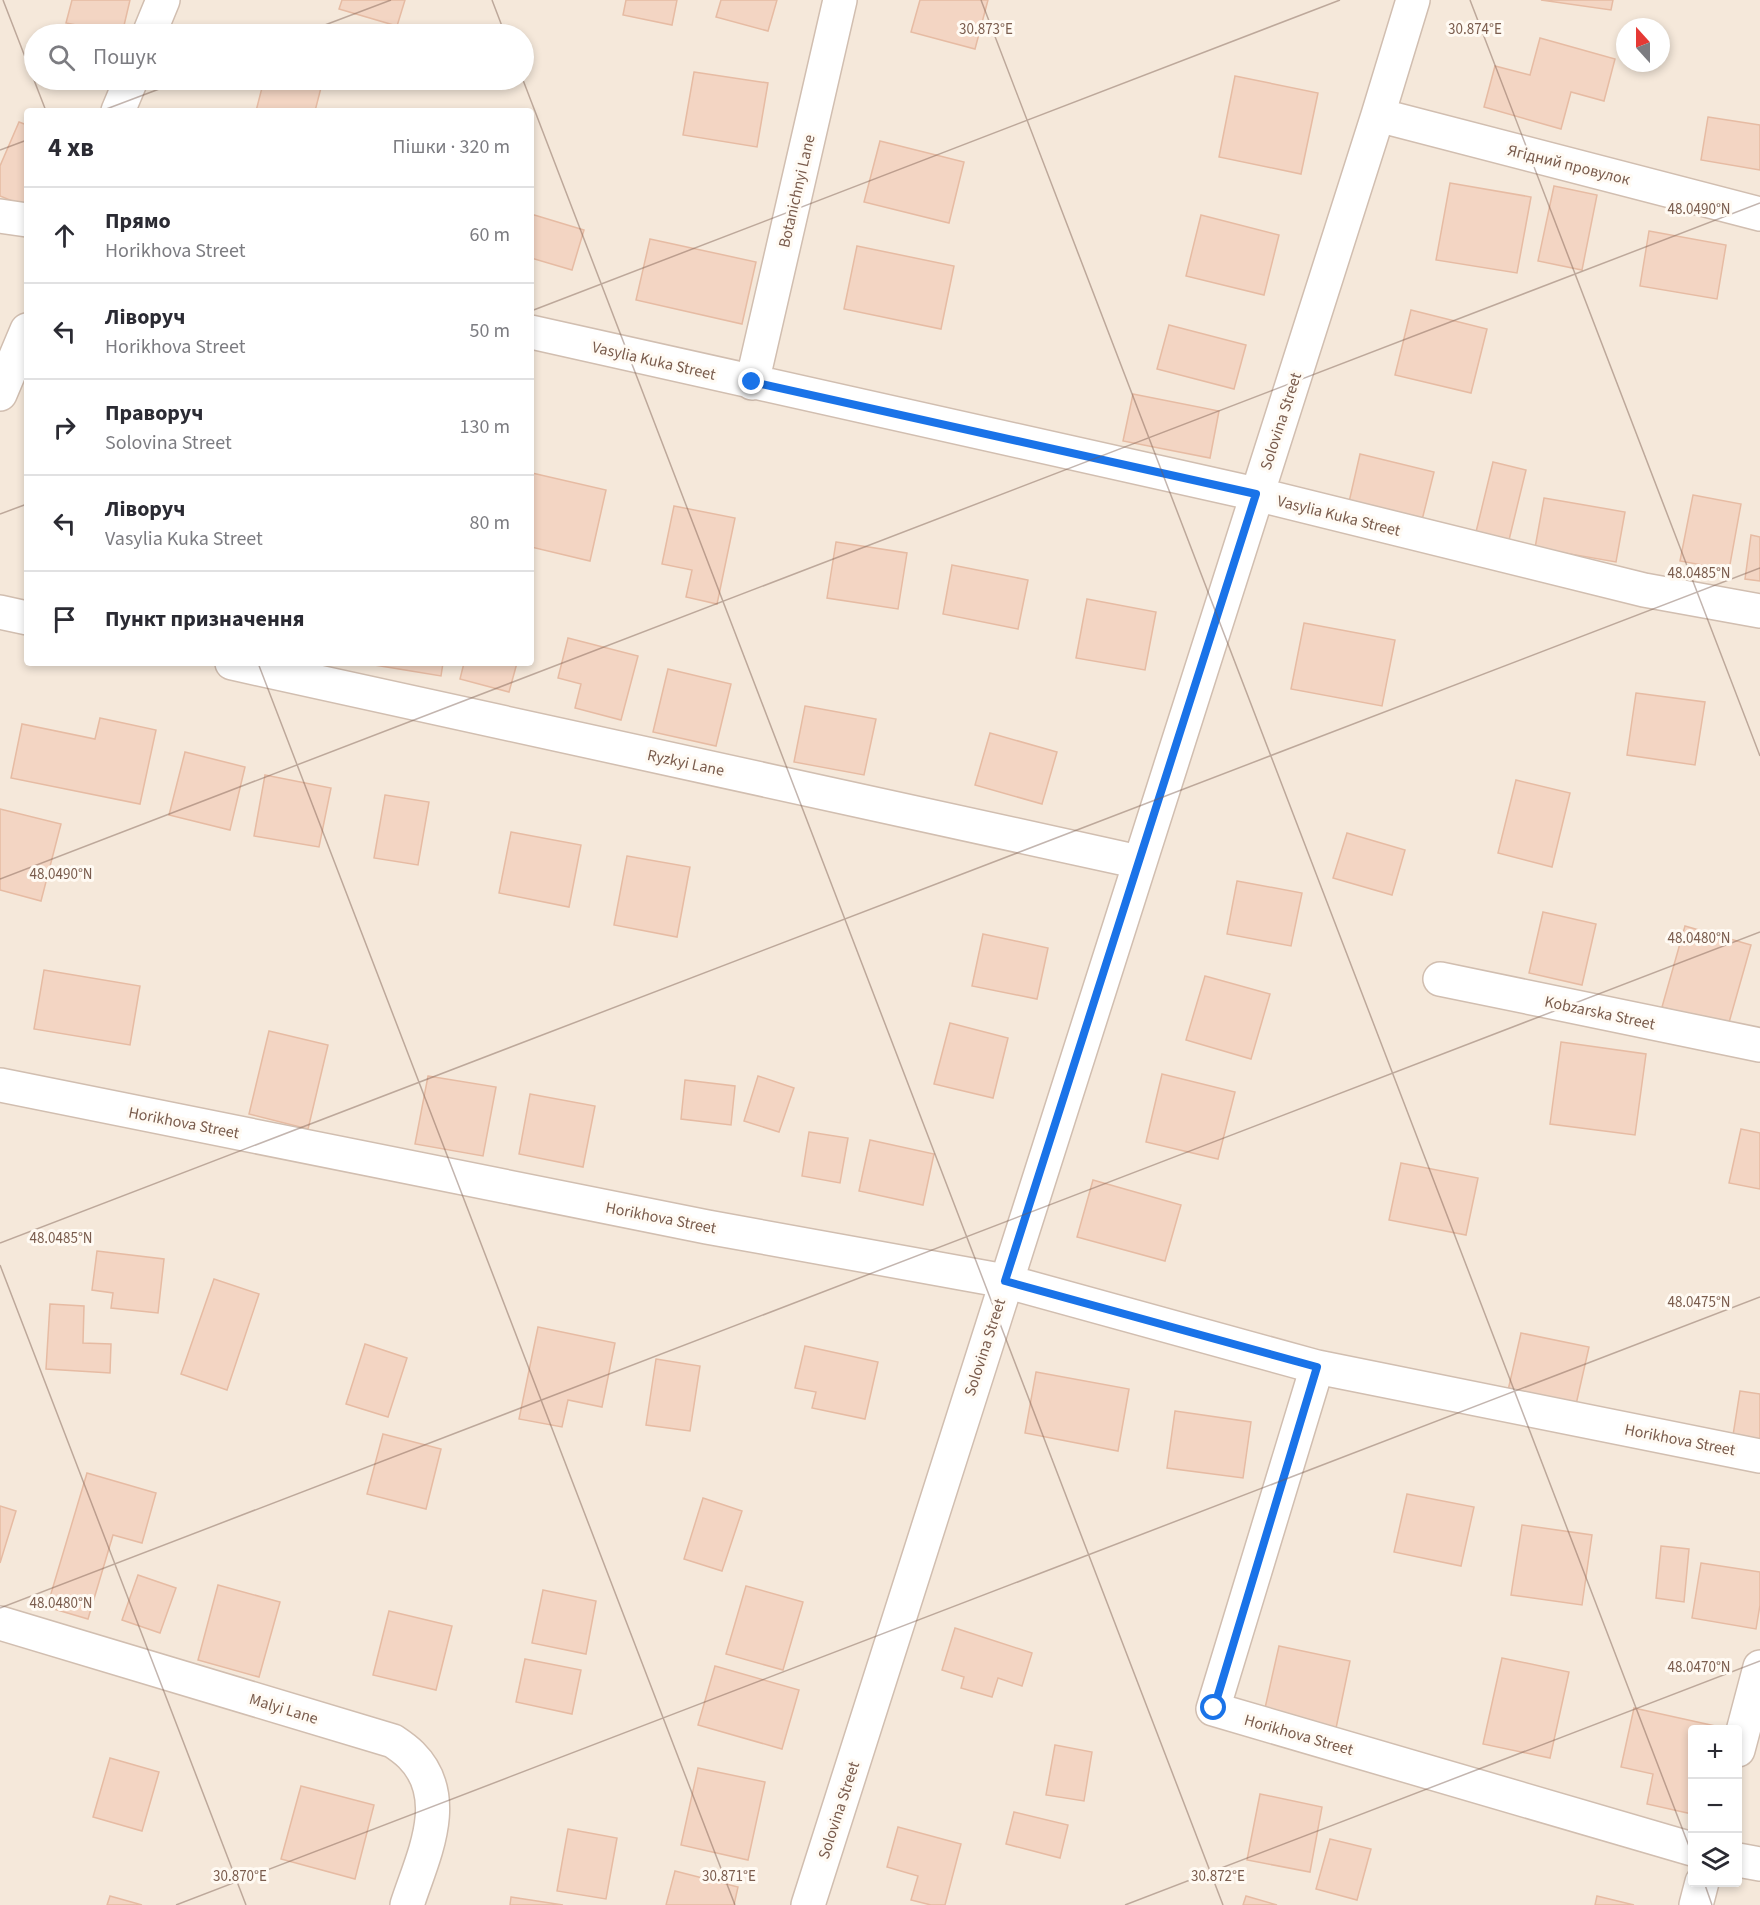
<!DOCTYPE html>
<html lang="uk">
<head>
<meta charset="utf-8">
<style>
  body { margin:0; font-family:"Source Sans 3",sans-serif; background:#f2f2f3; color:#2b2b33 }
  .controls { position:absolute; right:18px; bottom:18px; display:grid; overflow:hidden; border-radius:6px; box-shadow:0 3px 9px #0003 }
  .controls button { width:54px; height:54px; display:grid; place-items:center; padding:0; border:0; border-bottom:2px solid #e1e1e2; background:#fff; color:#2b2b33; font:30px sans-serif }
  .compass { position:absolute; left:1616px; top:18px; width:54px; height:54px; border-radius:50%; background:#fff; box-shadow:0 3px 9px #0003; rotate:339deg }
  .stop { position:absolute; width:18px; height:18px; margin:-14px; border:4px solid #1a73e8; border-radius:50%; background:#fff }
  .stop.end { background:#1a73e8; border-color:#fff; box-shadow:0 2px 6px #0008 }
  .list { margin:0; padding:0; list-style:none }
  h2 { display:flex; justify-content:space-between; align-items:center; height:78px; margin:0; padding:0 24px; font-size:26px }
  h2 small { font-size:20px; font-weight:400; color:#7c7c81 }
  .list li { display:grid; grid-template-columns:39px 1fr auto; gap:18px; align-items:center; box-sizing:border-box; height:96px; padding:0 24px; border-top:2px solid #e1e1e2 }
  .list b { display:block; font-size:22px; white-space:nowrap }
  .list p { margin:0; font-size:20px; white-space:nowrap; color:#7c7c81 }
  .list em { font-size:20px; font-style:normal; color:#7c7c81 }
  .icon { flex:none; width:33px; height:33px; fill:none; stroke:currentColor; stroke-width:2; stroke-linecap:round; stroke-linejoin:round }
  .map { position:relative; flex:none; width:1760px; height:1905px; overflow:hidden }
  .search { position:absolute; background:#fff; box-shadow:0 3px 9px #0003; left:24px; top:24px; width:510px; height:66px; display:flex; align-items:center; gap:15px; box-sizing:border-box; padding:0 21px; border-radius:33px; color:#7c7c81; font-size:22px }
  .panel { position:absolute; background:#fff; box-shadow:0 3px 9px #0003; left:24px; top:108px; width:510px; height:558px; border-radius:6px }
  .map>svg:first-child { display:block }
  .residential { fill:#f5e8da; fill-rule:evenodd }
  .building { fill:#f3d5c3; stroke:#e6bba3; stroke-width:1.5 }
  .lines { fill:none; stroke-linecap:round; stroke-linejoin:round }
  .minor-casing { stroke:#d1beb0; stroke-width:36 }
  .minor { stroke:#fff; stroke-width:33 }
  .route { stroke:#1a73e8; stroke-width:8 }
  .ticks { fill:none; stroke:#7a5c4d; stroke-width:1.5; stroke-opacity:0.45 }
  .labels { text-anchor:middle; stroke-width:6; stroke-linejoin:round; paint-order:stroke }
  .street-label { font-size:16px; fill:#7a5c4d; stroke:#fffaf3 }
  .ticks-label { font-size:15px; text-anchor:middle; fill:#7a5c4d; stroke:#fffaf3; stroke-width:6; stroke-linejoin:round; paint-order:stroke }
</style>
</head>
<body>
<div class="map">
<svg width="1760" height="1905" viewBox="0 0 1760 1905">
  <rect width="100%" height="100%" fill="#fdf6ec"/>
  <path class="residential" d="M0,0H1760V1905H0ZM1625,27H1661V63H1625ZM34,34H524V80H34ZM27,111H531V663H27ZM1692,1730H1738V1882H1692Z"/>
  <path class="building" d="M72,0H130L122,34L66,23Z
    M342,0H405L397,26L339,9Z
    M626,0H677L672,25L623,15Z
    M721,0H777L768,31L716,17Z
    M920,0H988L975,49L911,32Z
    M1541,0H1613L1611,10Z
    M1540,38L1615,59L1604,101L1571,92L1561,129L1484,107L1495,66L1530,75Z
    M694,72L768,83L757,147L683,135Z
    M1235,76L1318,93L1301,174L1219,157Z
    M264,80H323L315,111H256Z
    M1708,117L1760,125V170L1701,160Z
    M19,122L27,125V207L0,196V166Z
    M880,141L964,162L949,223L864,202Z
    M1450,183L1531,197L1517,273L1436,260Z
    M1554,186L1597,195L1582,270L1538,261Z
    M531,214L584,230L572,270L531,258Z
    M1201,215L1279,235L1264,295L1186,276Z
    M1649,231L1726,245L1717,299L1640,286Z
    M650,239L756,262L742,324L636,300Z
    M857,246L954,266L941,329L844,309Z
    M1411,310L1487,329L1471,393L1395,375Z
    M1169,325L1246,345L1234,389L1157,369Z
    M1133,394L1219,411L1210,458L1123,441Z
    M1360,454L1434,472L1422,520L1349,502Z
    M1493,462L1526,470L1509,540L1476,532Z
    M532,473L606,490L590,561L531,547Z
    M1693,495L1741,504L1729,570L1680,561Z
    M1544,498L1625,512L1616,562L1535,548Z
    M674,506L735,518L717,604L686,597L692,570L662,564Z
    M1751,535L1760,537V581L1745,579Z
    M836,542L907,553L898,609L827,598Z
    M952,565L1028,580L1018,629L943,614Z
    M1087,599L1156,612L1145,670L1076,658Z
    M1304,623L1395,640L1382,706L1291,689Z
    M568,638L638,656L621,720L575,708L581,684L558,678Z
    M375,663H443L441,676L375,665Z
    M464,663H517L509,692L460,679Z
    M668,669L731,684L716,746L653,732Z
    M1636,693L1705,702L1695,765L1627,755Z
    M805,706L876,719L864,775L794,762Z
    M100,718L156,730L140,804L11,778L22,724L95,739Z
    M990,733L1057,752L1042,804L975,785Z
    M185,752L245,767L230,830L169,815Z
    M265,775L331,788L319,847L254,836Z
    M1516,780L1570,793L1552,867L1498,853Z
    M385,795L429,802L418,865L374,858Z
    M0,809L61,824L41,901L0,890Z
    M511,832L581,845L569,907L499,893Z
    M1347,833L1405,850L1392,895L1333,878Z
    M627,856L690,867L677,937L614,925Z
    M1237,881L1302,893L1291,946L1227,934Z
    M1543,912L1596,924L1582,985L1529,973Z
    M1685,926L1751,945L1728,1026L1662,1007Z
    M983,934L1048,948L1037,999L972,986Z
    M44,970L140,986L130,1045L34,1029Z
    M1205,976L1270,994L1251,1059L1186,1040Z
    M950,1023L1008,1038L993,1098L934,1084Z
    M269,1031L328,1045L308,1129L249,1114Z
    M1561,1042L1646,1054L1635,1135L1550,1124Z
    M1162,1074L1235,1092L1218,1159L1146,1142Z
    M428,1076L496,1087L483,1156L415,1144Z
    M758,1076L794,1088L779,1132L744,1121Z
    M685,1080L735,1086L731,1125L681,1119Z
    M530,1094L595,1106L583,1167L519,1154Z
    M1741,1129L1760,1133V1189L1729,1183Z
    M809,1132L848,1138L840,1183L802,1176Z
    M870,1140L934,1154L923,1205L859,1191Z
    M1401,1163L1478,1178L1466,1235L1389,1220Z
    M1093,1180L1181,1205L1165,1261L1077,1237Z
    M97,1251L164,1259L158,1313L111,1308L113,1293L92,1290Z
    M214,1279L259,1294L227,1390L181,1374Z
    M50,1304L84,1306L83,1343L111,1344L110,1373L46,1369Z
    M538,1327L615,1343L602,1407L568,1400L562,1427L519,1419Z
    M1521,1333L1589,1347L1575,1409L1507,1395Z
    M365,1344L407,1358L388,1417L346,1404Z
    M805,1346L878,1362L865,1419L812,1408L816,1392L795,1388Z
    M656,1359L700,1366L690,1431L646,1425Z
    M1036,1372L1129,1389L1118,1451L1025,1433Z
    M1740,1391L1760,1394V1452L1731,1448Z
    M1175,1411L1251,1422L1243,1478L1167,1468Z
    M383,1434L441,1449L426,1509L367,1494Z
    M87,1473L156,1493L142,1543L113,1535L88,1619L47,1607Z
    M1407,1494L1474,1507L1461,1566L1394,1552Z
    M703,1498L742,1511L722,1571L684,1559Z
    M0,1506L16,1511L0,1563Z
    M1522,1525L1592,1535L1582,1605L1511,1595Z
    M1661,1546L1689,1549L1684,1602L1656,1598Z
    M1701,1563L1760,1572V1605L1756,1629L1692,1618Z
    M138,1575L176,1588L160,1633L122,1620Z
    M218,1585L280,1602L259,1677L198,1660Z
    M746,1586L803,1602L783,1670L726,1654Z
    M543,1590L596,1601L586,1654L532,1643Z
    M389,1611L452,1626L436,1690L373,1675Z
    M955,1628L1032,1653L1022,1686L998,1678L992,1697L961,1688L964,1677L942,1670Z
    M1279,1646L1350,1661L1335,1733L1263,1717Z
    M1502,1658L1569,1672L1550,1758L1483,1744Z
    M525,1659L581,1670L572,1714L516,1702Z
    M715,1666L799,1690L782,1749L698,1725Z
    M1634,1708L1729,1729L1692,1730V1814L1647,1804L1653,1774L1621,1767Z
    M1055,1745L1092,1752L1084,1801L1046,1795Z
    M110,1758L159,1772L142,1831L93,1817Z
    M698,1768L765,1782L748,1860L681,1845Z
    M301,1786L374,1805L355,1879L281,1859Z
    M1260,1794L1322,1807L1310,1872L1247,1860Z
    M1014,1812L1068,1825L1060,1858L1006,1844Z
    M898,1827L961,1844L945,1905H931L911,1900L918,1876L887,1867Z
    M568,1829L617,1838L606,1899L557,1891Z
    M1330,1839L1371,1849L1357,1900L1316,1889Z
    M675,1871L738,1887L734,1905H666Z
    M110,1896L142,1905H107Z
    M1246,1896L1277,1905H1243Z
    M1597,1896L1634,1905H1595Z
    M511,1897L563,1905H510Z"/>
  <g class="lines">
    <g class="minor-casing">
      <path id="minor" d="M149,34L163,0
        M118,111L131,80
        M1378,115L1760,214
        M0,216L27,220
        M531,332L1256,494L1644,590L1760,611
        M752,383L840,0
        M0,394L27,330
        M0,612L27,618
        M232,663L1139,862
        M1440,979L1760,1045
        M0,1085L707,1227L1005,1281L1317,1367L1760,1456
        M1317,1367L1213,1709L1692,1849
        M0,1623L393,1741C399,1745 406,1750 411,1755C454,1798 422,1858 407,1905
        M1738,1750L1760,1667
        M1738,1860L1760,1864
        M808,1905L1378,115L1413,0
        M1696,1905L1702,1882"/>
    </g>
    <use href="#minor" class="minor"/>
  </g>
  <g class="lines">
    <path class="route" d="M752,382L1256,494L1005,1281L1317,1367L1214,1708"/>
  </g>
  <path class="ticks" d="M3,0L46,111M492,0L505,34M981,0L1692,1854M1470,0L1760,756M301,34L391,0M523,80L1223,1905M101,111L183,80M0,150L27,140M531,311L1340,0M0,514L27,504M258,663L735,1905M0,879L1760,203M0,1243L1760,568M0,1265L246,1905M0,1608L1760,932M1704,1882L1712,1905M176,1905L1760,1297M1125,1905L1760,1661"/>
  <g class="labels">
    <g class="street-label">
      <text transform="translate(1569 164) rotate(14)" y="6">Ягідний провулок</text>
      <text transform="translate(796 191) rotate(-77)" y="6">Botanichnyi Lane</text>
      <text transform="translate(654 360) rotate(13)" y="6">Vasylia Kuka Street</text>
      <text transform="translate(1280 421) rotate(-72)" y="6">Solovina Street</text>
      <text transform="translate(1339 515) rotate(14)" y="6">Vasylia Kuka Street</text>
      <text transform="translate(686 762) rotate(12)" y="6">Ryzkyi Lane</text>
      <text transform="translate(1600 1012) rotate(12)" y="6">Kobzarska Street</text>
      <text transform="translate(184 1122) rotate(11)" y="6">Horikhova Street</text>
      <text transform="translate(661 1217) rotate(11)" y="6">Horikhova Street</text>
      <text transform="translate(984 1347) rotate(-72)" y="6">Solovina Street</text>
      <text transform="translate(1680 1439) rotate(11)" y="6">Horikhova Street</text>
      <text transform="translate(284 1708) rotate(17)" y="6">Malyi Lane</text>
      <text transform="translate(1299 1734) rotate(16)" y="6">Horikhova Street</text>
      <text transform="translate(838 1810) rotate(-72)" y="6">Solovina Street</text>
    </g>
  </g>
  <g class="ticks-label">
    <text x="986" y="34">30.873°E</text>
    <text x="1475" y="34">30.874°E</text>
    <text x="1699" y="214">48.0490°N</text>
    <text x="1699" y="578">48.0485°N</text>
    <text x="61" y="879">48.0490°N</text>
    <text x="1699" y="943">48.0480°N</text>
    <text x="61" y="1243">48.0485°N</text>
    <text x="1699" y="1307">48.0475°N</text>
    <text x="61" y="1608">48.0480°N</text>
    <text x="1699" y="1672">48.0470°N</text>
    <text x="240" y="1881">30.870°E</text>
    <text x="729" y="1881">30.871°E</text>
    <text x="1218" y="1881">30.872°E</text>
  </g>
</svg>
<div class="controls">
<button>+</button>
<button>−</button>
<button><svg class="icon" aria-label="layers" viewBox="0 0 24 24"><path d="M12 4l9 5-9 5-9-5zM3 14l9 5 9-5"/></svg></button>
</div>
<svg class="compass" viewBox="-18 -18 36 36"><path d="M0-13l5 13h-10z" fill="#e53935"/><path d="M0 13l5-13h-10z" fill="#7c7c81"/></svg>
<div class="stop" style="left:1214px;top:1708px"></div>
<div class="stop end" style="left:752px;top:382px"></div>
<div class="search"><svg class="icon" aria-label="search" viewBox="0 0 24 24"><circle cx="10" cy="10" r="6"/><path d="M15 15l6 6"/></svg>Пошук</div>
<section class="panel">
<h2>4 хв<small>Пішки · 320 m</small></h2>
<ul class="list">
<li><svg class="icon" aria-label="ahead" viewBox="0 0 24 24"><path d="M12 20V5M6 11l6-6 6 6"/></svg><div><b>Прямо</b><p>Horikhova Street</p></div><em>60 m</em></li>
<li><svg class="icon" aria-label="left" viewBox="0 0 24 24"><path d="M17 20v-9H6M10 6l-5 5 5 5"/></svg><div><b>Ліворуч</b><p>Horikhova Street</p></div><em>50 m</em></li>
<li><svg class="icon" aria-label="right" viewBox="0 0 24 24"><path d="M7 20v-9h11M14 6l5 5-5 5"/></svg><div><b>Праворуч</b><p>Solovina Street</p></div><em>130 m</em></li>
<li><svg class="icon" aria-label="left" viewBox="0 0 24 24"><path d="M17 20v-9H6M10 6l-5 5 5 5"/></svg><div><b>Ліворуч</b><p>Vasylia Kuka Street</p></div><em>80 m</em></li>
<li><svg class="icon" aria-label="arrive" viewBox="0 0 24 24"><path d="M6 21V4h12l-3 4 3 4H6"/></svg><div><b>Пункт призначення</b></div></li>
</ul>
</section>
</div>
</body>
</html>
